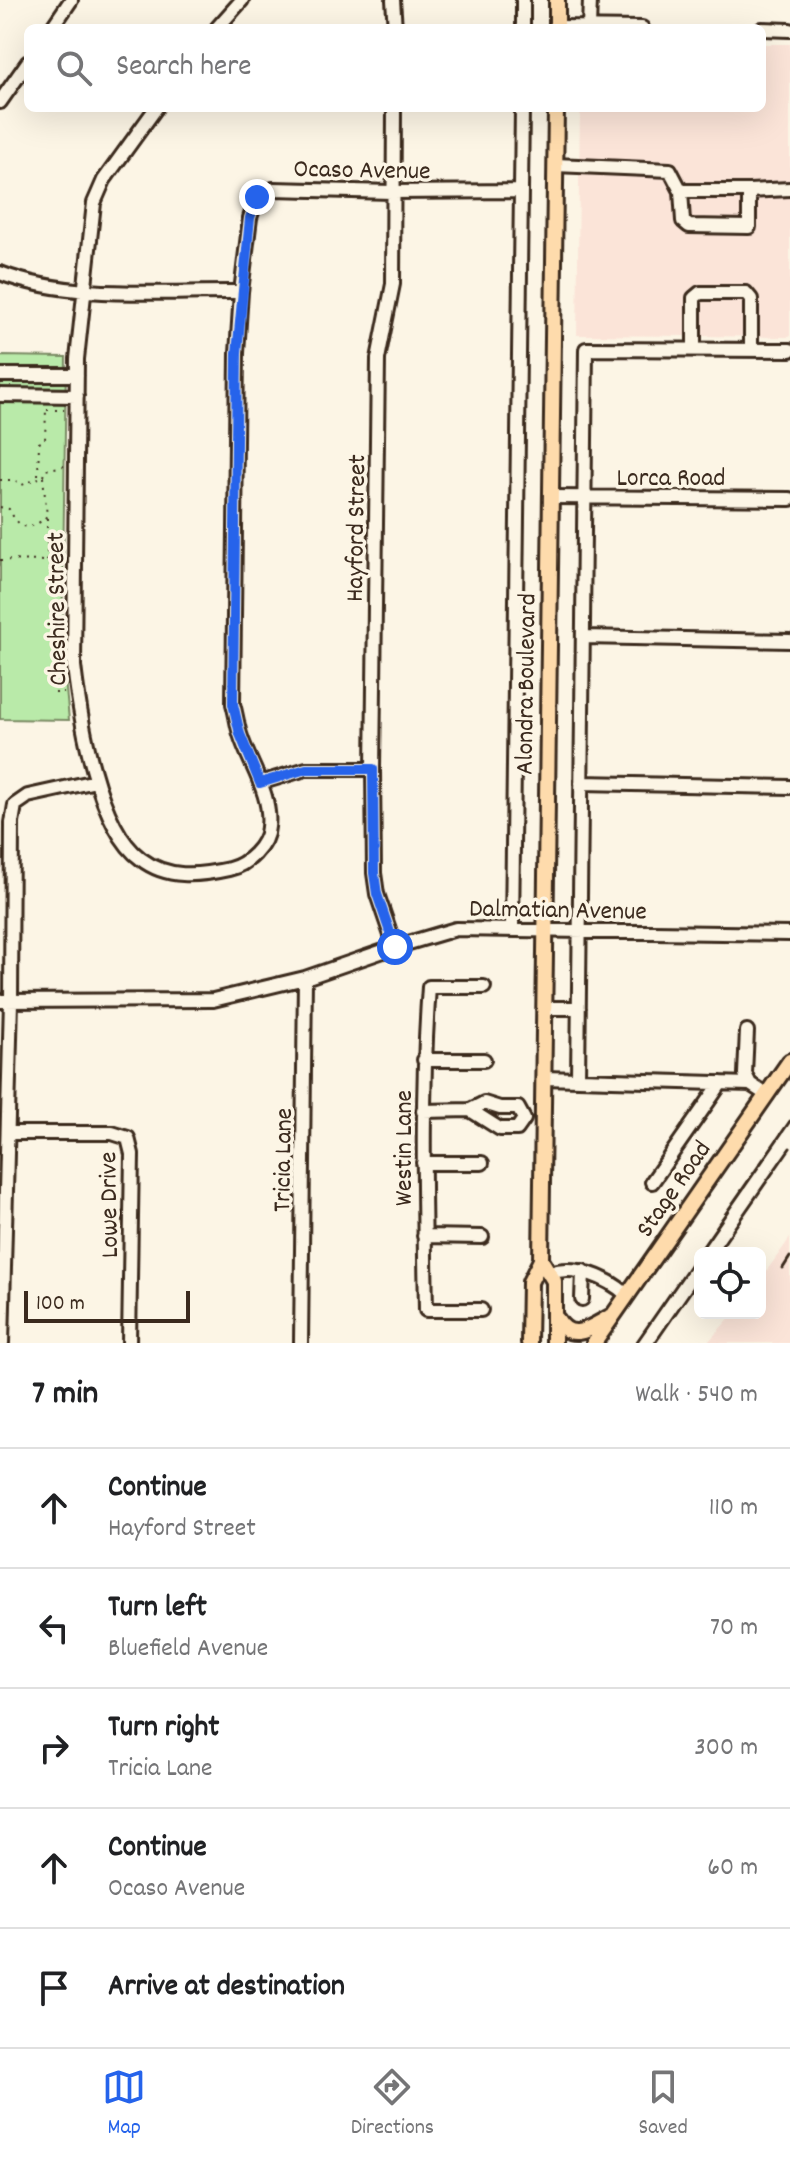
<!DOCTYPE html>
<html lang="en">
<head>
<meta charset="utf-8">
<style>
  body { margin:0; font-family:Dekko,sans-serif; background:#f2f2f2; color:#202124 }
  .controls { position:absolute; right:24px; bottom:24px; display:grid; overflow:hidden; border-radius:12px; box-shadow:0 8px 32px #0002 }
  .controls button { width:72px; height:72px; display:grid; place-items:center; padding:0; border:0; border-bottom:2px solid #e0e0e0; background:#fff; color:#202124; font:40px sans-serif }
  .scale { position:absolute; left:24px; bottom:20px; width:166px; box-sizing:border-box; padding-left:8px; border:4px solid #3b2a1e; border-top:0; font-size:22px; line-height:28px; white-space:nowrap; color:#3b2a1e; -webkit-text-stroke:6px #fcf5e5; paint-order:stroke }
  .stop { position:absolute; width:24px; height:24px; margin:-18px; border:6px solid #2563eb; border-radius:50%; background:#fff }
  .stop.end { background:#2563eb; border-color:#fff; box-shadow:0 2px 8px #0008 }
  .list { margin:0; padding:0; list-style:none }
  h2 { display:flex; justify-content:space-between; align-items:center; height:104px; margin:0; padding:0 32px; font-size:34px }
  h2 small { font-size:26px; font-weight:400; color:#757577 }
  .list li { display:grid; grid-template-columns:52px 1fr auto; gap:24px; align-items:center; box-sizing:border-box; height:120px; padding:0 32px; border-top:2px solid #e0e0e0 }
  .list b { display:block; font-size:30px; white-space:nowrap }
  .list p { margin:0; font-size:26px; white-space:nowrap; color:#757577 }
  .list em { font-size:26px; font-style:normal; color:#757577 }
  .icon { flex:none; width:44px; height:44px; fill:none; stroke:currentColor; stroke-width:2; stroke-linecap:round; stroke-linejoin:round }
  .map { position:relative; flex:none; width:790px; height:1343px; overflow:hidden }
  .search { position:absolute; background:#fff; box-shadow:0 8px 32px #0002; left:24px; right:24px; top:24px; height:88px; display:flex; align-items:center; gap:20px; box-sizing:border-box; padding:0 28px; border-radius:12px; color:#757577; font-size:30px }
  .sheet { height:704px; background:#fff }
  nav { display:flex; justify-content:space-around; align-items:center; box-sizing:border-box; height:112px; border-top:2px solid #e0e0e0; background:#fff; font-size:22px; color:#757577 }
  nav a { display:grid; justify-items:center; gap:4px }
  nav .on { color:#2563eb }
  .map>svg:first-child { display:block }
  .built { fill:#fbe4d8 }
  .green { fill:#b9eaa9; stroke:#7a8a64; stroke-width:2 }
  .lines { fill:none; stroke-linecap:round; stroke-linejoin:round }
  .minor-casing { stroke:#3b2a1e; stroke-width:18 }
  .major-casing { stroke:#3b2a1e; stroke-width:20 }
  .path { stroke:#3b2a1e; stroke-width:2; stroke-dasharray:2 6; stroke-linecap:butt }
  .minor { stroke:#fcf5e5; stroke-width:12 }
  .major { stroke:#fedbac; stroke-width:14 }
  .rail { stroke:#3b2a1e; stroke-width:3 }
  .route { stroke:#2563eb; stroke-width:10 }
  .labels { text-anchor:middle; stroke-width:7; stroke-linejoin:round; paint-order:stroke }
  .street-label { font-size:26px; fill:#3b2a1e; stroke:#fcf5e5 }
</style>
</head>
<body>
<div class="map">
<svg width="790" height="1343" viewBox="0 0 790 1343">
  <rect width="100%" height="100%" fill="#fcf5e5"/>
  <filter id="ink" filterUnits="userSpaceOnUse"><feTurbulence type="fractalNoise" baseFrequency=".0125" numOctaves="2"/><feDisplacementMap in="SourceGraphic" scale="16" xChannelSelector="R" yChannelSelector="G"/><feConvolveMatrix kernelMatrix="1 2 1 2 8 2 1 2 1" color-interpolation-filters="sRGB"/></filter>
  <g filter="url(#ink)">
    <path class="built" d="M762,44H790V337L577,335L580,108H762Z
      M790,1238V1343H707L734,1313H760V1280Z"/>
    <path class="green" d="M0,356L66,357L62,649L69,720L0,719Z"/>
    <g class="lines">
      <g class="minor-casing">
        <path id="minor" d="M393,0L395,28
          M557,27L642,28
          M589,27L590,0
          M52,28L71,0
          M217,28L242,0
          M523,28V0
          M762,29L790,30
          M0,102L28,62
          M156,108L104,180L94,203L77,359L74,666C80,717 97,827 141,859C167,879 198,876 229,869C247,865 267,846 268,827C272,794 249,764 240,734C237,724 236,714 233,704L237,353L241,292
          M394,108L393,284L378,359L373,769L374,873L377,894L395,947
          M555,165L670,170L681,191L683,221L689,226L749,227V191H681
          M749,191L790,189
          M0,273C72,301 165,291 241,292L250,218L257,197L273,189L392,192L521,191
          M694,350V298L700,293H746L751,299V350
          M0,375H77
          M0,395L77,396
          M551,497L790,499
          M583,637L790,641
          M260,783L306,769H373
          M581,783L790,787
          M512,928L522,108
          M0,1001L213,1000L305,978L395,947L456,929L790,934
          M544,1008H579
          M747,1031L745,1074L750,1084
          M424,1060H484
          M544,1078L750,1084L767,1095
          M578,1079L586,349L790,350
          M470,1110L500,1129H517L524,1119
          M423,1111L470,1110L484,1103L500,1108H518L524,1119
          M8,1133H112L128,1138L132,1154L129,1343
          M423,1163H482
          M652,1182L721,1083
          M424,1236L482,1237
          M550,1273C575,1264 607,1277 627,1295
          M582,1299L583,1271
          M481,1310H426C424,1202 421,1095 429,987H484
          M2,1343L11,1001L12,823L15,805L28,796L96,781
          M301,1343L305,978"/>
      </g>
      <g class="major-casing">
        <path id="major" d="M557,28V0
          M541,1260L554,1281V1343
          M557,1319C571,1343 588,1329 610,1317
          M529,1343L530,1282L541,1260L556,108
          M594,1343L790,1061"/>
      </g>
      <path class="path" d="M47,410H64
        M43,476L45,470L64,466
        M0,480H15L22,485L39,478
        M0,507L9,509C19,529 29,533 47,516L43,477L38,476L39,443L45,440L46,409
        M0,560L47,561V517
        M55,693H64"/>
      <use href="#minor" class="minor"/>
      <use href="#major" class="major"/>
      <path class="rail" d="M717,1253L790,1148
        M783,1268L790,1257
        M636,1343L790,1121
        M655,1343L700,1278"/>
    </g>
  </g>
  <g class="lines" filter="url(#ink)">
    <path class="route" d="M257,197L250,218L237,353L233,704L240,734L260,783L306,769H373L374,873L377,894L395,947"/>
  </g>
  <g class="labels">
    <g class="street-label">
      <text transform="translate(362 168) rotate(1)" y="9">Ocaso Avenue</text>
      <text x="671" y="485">Lorca Road</text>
      <text transform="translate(354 528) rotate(-89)" y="9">Hayford Street</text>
      <text transform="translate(55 609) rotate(-91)" y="9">Cheshire Street</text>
      <text transform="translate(524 684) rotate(-89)" y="9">Alondra Boulevard</text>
      <text transform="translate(558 908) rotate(1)" y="9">Dalmatian Avenue</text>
      <text transform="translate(402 1148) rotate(-90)" y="9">Westin Lane</text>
      <text transform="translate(281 1160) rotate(-89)" y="9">Tricia Lane</text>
      <text transform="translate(672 1188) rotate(-55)" y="9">Stage Road</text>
      <text transform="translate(107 1205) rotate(-91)" y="9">Lowe Drive</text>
    </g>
  </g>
</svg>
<div class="controls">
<button><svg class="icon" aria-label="locate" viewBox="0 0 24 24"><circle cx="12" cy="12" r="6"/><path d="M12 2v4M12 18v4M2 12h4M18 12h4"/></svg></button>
</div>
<div class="scale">100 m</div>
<div class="stop" style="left:395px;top:947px"></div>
<div class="stop end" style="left:257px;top:197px"></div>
<div class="search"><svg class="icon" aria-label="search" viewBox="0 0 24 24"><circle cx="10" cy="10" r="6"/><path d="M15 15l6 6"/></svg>Search here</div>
</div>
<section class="sheet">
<h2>7 min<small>Walk · 540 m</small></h2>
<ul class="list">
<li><svg class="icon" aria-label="ahead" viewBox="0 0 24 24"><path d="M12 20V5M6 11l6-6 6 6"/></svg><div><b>Continue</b><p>Hayford Street</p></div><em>110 m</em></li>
<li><svg class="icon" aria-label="left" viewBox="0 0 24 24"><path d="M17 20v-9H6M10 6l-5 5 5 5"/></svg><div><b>Turn left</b><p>Bluefield Avenue</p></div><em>70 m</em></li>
<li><svg class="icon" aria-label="right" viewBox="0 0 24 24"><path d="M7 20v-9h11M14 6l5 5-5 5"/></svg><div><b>Turn right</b><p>Tricia Lane</p></div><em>300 m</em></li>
<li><svg class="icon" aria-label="ahead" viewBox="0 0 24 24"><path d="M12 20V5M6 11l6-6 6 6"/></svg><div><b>Continue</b><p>Ocaso Avenue</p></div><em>60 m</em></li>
<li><svg class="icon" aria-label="arrive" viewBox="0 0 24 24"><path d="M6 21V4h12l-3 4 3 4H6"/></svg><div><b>Arrive at destination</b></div></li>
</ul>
</section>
<nav>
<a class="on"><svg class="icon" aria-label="map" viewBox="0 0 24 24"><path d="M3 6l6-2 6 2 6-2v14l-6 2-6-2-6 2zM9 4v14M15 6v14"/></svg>Map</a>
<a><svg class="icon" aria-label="directions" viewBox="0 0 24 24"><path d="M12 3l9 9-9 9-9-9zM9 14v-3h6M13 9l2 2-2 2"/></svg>Directions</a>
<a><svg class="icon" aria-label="saved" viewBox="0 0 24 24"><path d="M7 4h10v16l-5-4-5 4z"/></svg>Saved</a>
</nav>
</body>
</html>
